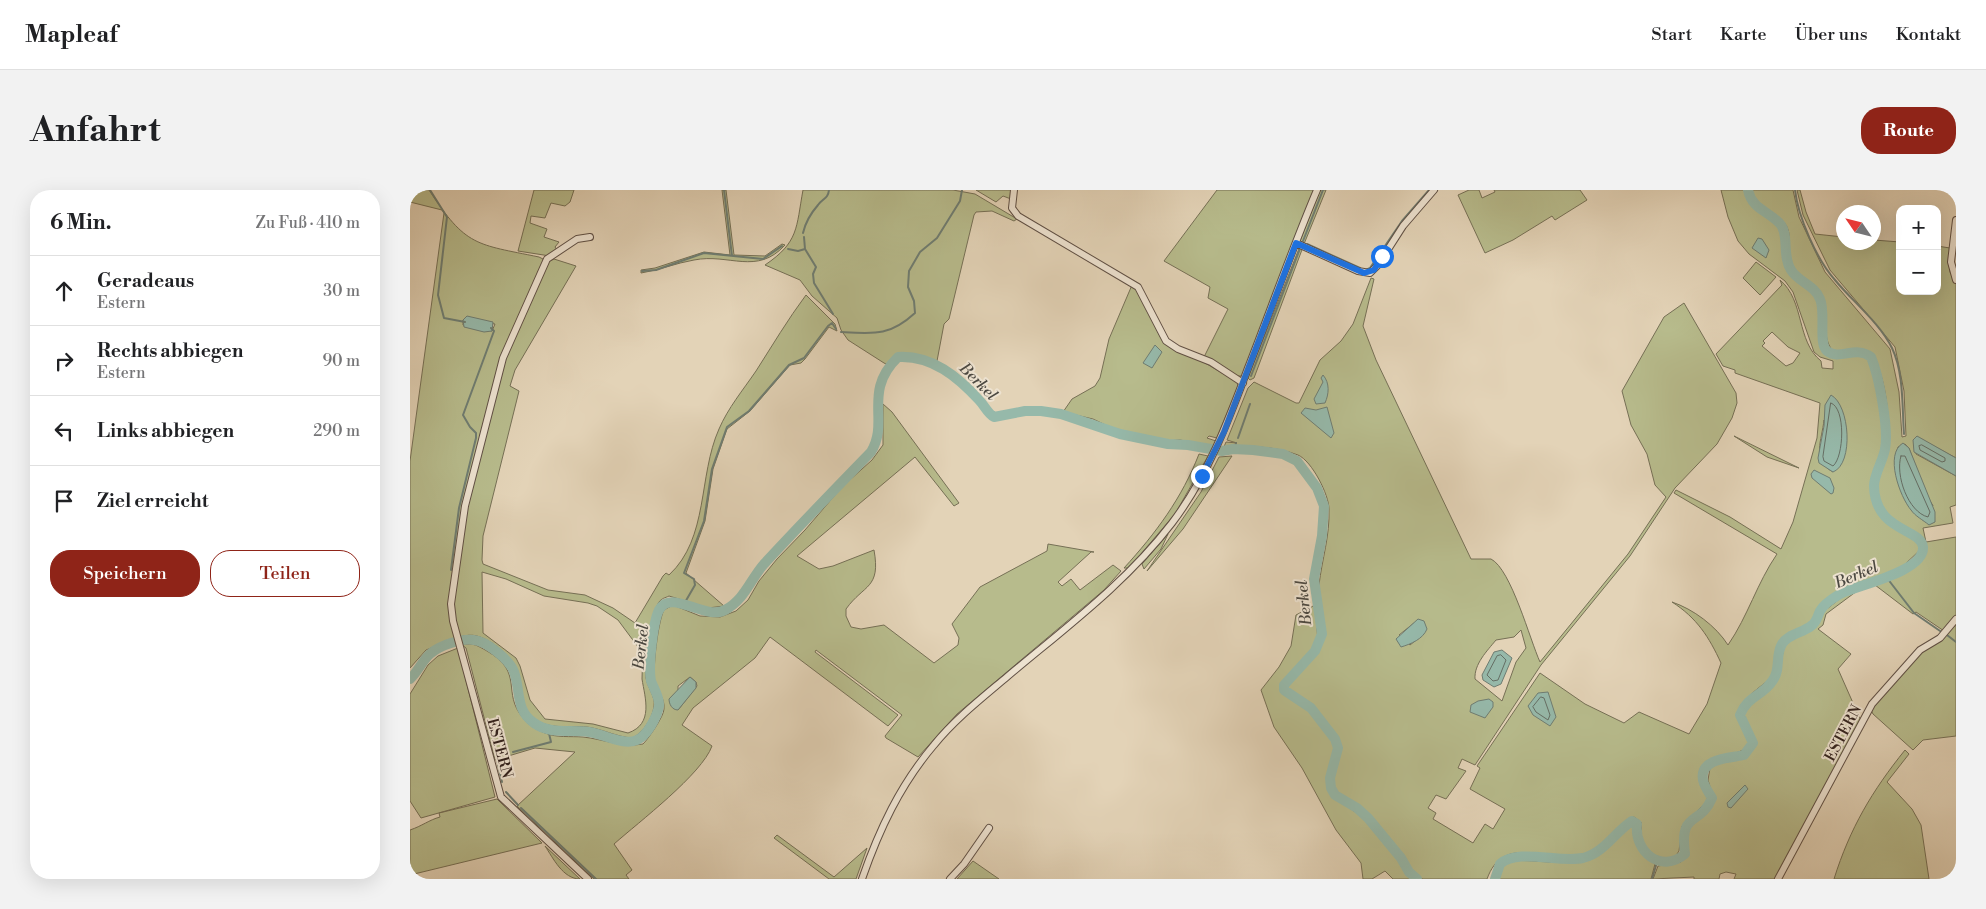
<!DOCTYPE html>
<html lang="de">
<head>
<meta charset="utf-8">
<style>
  body { margin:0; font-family:"Libre Bodoni",serif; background:#f2f2f2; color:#202124 }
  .controls { position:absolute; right:15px; top:15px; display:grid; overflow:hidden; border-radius:10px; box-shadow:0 5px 20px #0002 }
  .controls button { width:45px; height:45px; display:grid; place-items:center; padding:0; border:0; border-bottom:1px solid #e0e0e0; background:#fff; color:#202124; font:25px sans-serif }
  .compass { position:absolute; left:1426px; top:15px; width:45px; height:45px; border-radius:50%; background:#fff; box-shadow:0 5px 20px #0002; rotate:305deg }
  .stop { position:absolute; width:15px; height:15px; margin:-11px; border:4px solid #1a73e8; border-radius:50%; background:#fff }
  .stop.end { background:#1a73e8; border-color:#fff; box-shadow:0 1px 5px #0008 }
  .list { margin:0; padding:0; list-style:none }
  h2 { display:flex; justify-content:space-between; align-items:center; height:65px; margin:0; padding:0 20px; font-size:21px }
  h2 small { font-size:16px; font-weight:400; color:#757577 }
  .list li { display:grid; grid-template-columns:32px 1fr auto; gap:15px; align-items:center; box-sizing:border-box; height:70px; padding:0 20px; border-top:1px solid #e0e0e0 }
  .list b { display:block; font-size:19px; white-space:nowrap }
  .list p { margin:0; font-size:16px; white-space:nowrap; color:#757577 }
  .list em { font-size:16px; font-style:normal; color:#757577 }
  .actions { display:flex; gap:10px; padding:15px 20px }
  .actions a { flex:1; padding:11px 0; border:1px solid #8f2418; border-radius:20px; text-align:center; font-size:18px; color:#8f2418 }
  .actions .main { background:#8f2418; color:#fff }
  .icon { flex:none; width:28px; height:28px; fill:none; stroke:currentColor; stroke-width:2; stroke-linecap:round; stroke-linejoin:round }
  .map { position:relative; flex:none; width:1546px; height:689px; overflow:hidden; border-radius:20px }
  header { display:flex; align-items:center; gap:30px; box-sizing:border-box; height:70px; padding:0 25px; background:#fff; border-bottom:1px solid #e0e0e0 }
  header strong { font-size:24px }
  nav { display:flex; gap:28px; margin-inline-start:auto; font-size:18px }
  .intro { display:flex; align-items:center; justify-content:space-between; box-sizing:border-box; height:120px; padding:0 30px }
  h1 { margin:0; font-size:35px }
  .button { padding:12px 22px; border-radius:20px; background:#8f2418; color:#fff; font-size:18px; font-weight:700 }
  main { display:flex; gap:30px; padding:0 30px }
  aside { flex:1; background:#fff; border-radius:20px; box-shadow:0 5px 20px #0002 }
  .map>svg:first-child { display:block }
  .green { fill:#b7bb8c; stroke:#767056; fill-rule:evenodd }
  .water { fill:#96b9aa; stroke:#6f7d72 }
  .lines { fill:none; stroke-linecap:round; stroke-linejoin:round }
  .shore { stroke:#656e64; stroke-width:1 }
  .stream { stroke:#6f7d72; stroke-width:2 }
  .river { stroke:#96b9aa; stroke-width:10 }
  .minor-casing { stroke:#605045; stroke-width:8 }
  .minor { stroke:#ede2d0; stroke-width:6 }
  .route { stroke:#1a73e8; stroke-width:6 }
  .labels { text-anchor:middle; stroke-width:4; stroke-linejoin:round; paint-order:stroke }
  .street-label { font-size:15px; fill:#34241f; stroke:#ede2d0 }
  .water-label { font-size:16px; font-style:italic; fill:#4c4942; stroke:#ede2d0 }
</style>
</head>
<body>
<header>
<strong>Mapleaf</strong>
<nav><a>Start</a><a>Karte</a><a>Über uns</a><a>Kontakt</a></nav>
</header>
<div class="intro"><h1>Anfahrt</h1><a class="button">Route</a></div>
<main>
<aside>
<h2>6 Min.<small>Zu Fuß · 410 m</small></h2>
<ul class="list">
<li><svg class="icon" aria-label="ahead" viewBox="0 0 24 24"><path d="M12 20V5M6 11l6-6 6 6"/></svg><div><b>Geradeaus</b><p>Estern</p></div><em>30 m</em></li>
<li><svg class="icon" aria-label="right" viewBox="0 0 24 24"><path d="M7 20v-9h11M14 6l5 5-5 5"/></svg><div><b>Rechts abbiegen</b><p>Estern</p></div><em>90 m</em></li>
<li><svg class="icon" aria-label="left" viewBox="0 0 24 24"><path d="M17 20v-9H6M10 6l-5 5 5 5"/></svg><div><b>Links abbiegen</b></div><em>290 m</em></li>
<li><svg class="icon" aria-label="arrive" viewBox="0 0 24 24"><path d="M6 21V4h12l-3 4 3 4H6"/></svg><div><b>Ziel erreicht</b></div></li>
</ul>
<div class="actions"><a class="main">Speichern</a><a>Teilen</a></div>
</aside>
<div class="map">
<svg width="1546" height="689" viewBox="0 0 1546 689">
  <rect width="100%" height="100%" fill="#e3d3b7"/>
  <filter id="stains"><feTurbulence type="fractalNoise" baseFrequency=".004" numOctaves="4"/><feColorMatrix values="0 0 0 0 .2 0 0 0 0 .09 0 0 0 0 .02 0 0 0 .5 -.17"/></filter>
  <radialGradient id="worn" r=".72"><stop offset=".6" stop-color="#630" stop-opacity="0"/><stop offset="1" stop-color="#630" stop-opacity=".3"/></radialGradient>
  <path class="green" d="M0,0H19C56,57 66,54 129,67L133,69V72L91,170L70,245L41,400L46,448L16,460L0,478V271L34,23L32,20L0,12ZM53,130L85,134L82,141L53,135Z
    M124,0H164L160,12L155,16L141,13L135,28L121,26L120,33L137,39L134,47L149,52L145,57L147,60L140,66L108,61Z
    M312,0H316L324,65L355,66L372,54L375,55C347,86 319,63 284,70C266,73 250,80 231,83V80L245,78L294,62L320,65Z
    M393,0H543L565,4L607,29L604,31L582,21L566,22L564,25L539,129L534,134L527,171C507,165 492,157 476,174L474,173L438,150L431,140L427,128L402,106L390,90L355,75C389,52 386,38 393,0Z
    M566,0H603L601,9L593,6L586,12Z
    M807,0H904L832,186H827L794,167L818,119L798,108L800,97L754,71Z
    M910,0H916L894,54L890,51Z
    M1059,0H1069L1072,8L1085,2L1084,0H1170L1177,10L1145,30L1142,26L1103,50L1075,63L1048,5Z
    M1311,0H1336C1343,26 1357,20 1369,37C1376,47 1370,64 1376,75C1382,91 1397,97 1408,109C1410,126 1406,146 1412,161L1423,168L1448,164C1453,164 1457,167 1460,172C1465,182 1474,242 1473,255C1471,278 1456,297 1468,321C1475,338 1494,341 1507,350L1509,353V361L1492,377L1474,386L1429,402L1409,417L1399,435L1384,441L1367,456L1363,486C1352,497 1325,511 1329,529C1331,538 1339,545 1340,554C1328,569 1307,561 1293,575L1289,588L1298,610L1272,636L1269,661L1265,667C1249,671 1236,665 1232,648C1230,643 1232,638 1231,632L1224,627C1201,635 1197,663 1164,667C1131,670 1093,645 1077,689H1013L1005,686L993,667L949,617L926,602L923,592L930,562L927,547L906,520L876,499V496C896,476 916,459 913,429C912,418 907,405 909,395C912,369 920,346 919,319C919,305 902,271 888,265C865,256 837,255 813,259L816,252L827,253L817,250L838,198L844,192L886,213H889L910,170L931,151L943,134L961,88L964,89L953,136L966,170L1061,369H1081C1101,379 1120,450 1130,472L1218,364L1256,307L1245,295L1237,264L1221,235L1212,201L1254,127L1274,113L1326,203L1327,213L1322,228L1307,254L1265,298L1220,366L1131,475L1065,575L1052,569L1048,578L1056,581L1036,609L1026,605L1018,618L1026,623L1023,629L1063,653L1075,634L1083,639L1095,619L1060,599L1070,578L1067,576L1130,483L1175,514L1214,533L1229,522L1279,544L1297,514L1311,473C1299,447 1287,428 1262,412C1283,419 1306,436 1318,455C1338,426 1347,393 1367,364L1264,303L1266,300L1320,327L1371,359L1383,332L1407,248L1410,213L1325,183V180L1313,176L1306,164L1372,95L1370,90C1395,111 1386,151 1411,171L1412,178L1423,179V171L1410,167L1404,162L1383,102L1375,91L1339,64L1328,51L1318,27ZM1362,142L1378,157L1390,163L1383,173L1376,176L1352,156L1355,153L1353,151ZM1414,230L1423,282C1401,270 1412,250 1414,230ZM1004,433L1005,451L1000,455L989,445ZM1111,440L1116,458L1106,472L1092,511L1065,489C1064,474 1077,461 1086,450L1104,447Z
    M1340,0H1383L1389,27L1415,82L1480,159L1489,202L1492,247L1496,246L1494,201L1485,157L1420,80L1393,25L1387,0H1390L1396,22L1405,44L1433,47L1434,52H1464V50L1490,52V101H1527V56L1540,58V82L1546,93V268L1507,247L1506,264L1546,286V315L1540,317L1543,333L1513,338L1516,352L1546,347V426L1534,441L1506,422L1503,424L1465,395C1479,390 1514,377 1515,359C1517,336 1465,338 1467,298C1468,285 1476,273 1477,261C1481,237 1477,175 1456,160C1444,158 1433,163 1422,160C1411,145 1419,126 1413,108C1408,95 1392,94 1385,82C1374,64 1383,51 1377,37C1369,21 1346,23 1340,0ZM1495,254L1499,258L1513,298L1523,316L1487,263L1488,257Z
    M890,56L893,57L844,188L840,190L838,188Z
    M144,69L166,76L105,180L100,196L109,201L73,346L72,370L73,374L138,400L175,405L203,418L225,433L253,386L256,383L259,385C299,348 288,286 309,239C318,218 333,200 346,181C362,156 378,129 396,105L425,134L427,141L419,137L395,169L391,173L380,175L340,221L317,239L303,279L295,331L276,383L314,416L298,418L259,406C255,408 252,408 249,412C242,422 235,474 236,488C237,495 242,502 244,510C246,523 234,543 222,548C207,547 192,539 177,537C158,535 139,541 122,527C101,508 121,478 82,453C70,446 63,443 50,447L45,431L43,414L57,316L94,170L138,72ZM72,382L96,389L134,406L178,413L187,416L208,430L234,465C233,473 232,481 232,489C235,508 244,534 218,543L183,534L135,529L120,510L110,476L106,468L73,443Z
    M1346,72L1366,87L1350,105L1333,88Z
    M722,95L726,98L750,146L827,192L828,196L807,248L799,246L797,248L806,251L803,256L770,250L756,251L706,240L683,229L653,222L662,209L685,196L690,188L699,149Z
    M473,214L482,222L549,313L544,316L505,267L387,366L409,379L423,376L464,360C471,399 454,394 436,419V426L441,437L451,439L474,435L524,473L548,455L549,448L542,434L570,397L637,361L638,354L684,362H681L648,392L652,396L661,389L670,400L703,375L711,381L694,400L547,524L508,567L476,548L475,546L492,525L406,460L405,462L488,525L478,536L360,447L345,468L283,518L272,535L302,556C292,584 229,632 204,654L222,680L216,685L219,689H184L107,616L165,562L125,558L85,570L56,458L52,455C63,452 68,456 77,461C115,483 91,502 113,528C118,535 127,540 135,543C147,548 160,546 173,547C193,549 212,558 233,554C239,548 254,526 254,519C255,508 248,503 245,493C242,482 248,431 254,420L263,415L290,426L310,427L326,421L338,410L349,391L367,369L395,340L432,297L462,270L473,255ZM280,487L286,492L287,496L268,520V496Z
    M1324,246L1389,278L1357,267Z
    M789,264L798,266L765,324L719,378H714C746,343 772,308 789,264Z
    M822,266L773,339L737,381L791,302L809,267Z
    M758,344L751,359L734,379L732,374Z
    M1447,401L1416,424L1413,435L1408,439L1441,464L1428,479L1451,531L1366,689H1324L1326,684L1316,682L1310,684L1309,689H1284V687L1243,689L1248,676L1271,672L1276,667V642L1298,620L1304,610L1298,590L1300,578L1313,571L1333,569C1358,549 1336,545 1334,523L1342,510L1367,488L1375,454L1403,438L1413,422L1432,407Z
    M905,415L908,451L896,468L872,494V501L903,523L923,549L925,561L918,592L922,605L956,630L990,670L1002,689H983L975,681L962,689H953L951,673L926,640L892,578L864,537L851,500L869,477L881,456L886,425Z
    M1546,431V546L1513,550L1503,560L1463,524L1461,520L1507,466Z
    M48,458L85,607L11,628L0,611V504L18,475L28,466Z
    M1495,560L1499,564L1477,592L1502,619L1511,635L1519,689H1424C1440,638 1462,601 1495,560Z
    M87,609L132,653L0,685V640C12,636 19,630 30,627L29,623Z
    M1222,636C1225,652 1230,664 1245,674L1241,689H1087L1092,676L1098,671C1128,668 1163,680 1190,663C1201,657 1212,641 1222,636Z
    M367,645L424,687L457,658L446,689H419L364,648Z
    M135,656L170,689C153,689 143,668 135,656Z
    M563,671L589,689H547Z"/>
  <path class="water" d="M1348,48L1352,49L1359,60L1356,68L1342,58Z
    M57,126L83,132L82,141L74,142L54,137L53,130Z
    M745,155L752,162L742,178L733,173Z
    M913,185C920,193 919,204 915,213L906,214L904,209L913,192L911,188Z
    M1421,205C1440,215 1444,274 1423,282L1409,273L1408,268L1414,236L1415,215Z
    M917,217L924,243L921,248L891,223L895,218L906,220Z
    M1507,246L1546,268V286L1504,262L1503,250Z
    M1493,253L1499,258L1525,322V332L1519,335C1513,330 1505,326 1501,320C1490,307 1474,264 1493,253Z
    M1404,280L1420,288L1424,298L1423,303L1421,304L1402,288L1401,284Z
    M1008,429L1014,431L1017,439C1013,449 1001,454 991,457L986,449Z
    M1092,460L1102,468L1091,494L1084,497L1073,490L1072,485L1084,462Z
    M280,487L286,492V498L268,520C262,520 259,514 259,509Z
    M1138,502L1146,527L1140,536L1123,525L1118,516L1128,503Z
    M1079,509L1083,512V517L1075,528L1060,522L1061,515L1068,511Z
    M1335,595L1338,599L1321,618L1318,617L1317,613Z"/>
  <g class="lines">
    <path class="shore" d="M1421,213C1436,218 1434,267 1423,276L1414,271L1413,267Z
      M1512,255L1535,268V271L1532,272L1510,260L1509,256Z
      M1491,266H1495L1520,322L1518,327C1498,322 1485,285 1491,266Z
      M1091,465L1096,470L1088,490L1083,491L1077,485L1087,466Z
      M1131,507L1134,508L1140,525L1138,530L1126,522L1123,517Z"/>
    <path class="stream" d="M20,0L37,27L28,105L34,128L55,132
      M314,0L322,66
      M1385,0C1388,27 1407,70 1425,90C1443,112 1469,132 1482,158C1494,183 1492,217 1494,244
      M393,43C395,34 401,23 408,15C413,8 418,9 419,0
      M394,47L395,59L406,77L403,84L404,93L423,124
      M893,51L913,0
      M897,54L950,78
      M378,59L388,61L395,59
      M956,80L960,78L992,31L1019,0
      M232,81L246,80L294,63L353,69L372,56
      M431,142C465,144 480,146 505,123L504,111L498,97L499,81L510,62L527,48L550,11L552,0
      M841,186L891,56
      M828,248L840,214
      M824,259L826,253
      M41,380L49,318L66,248V243L60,237L53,225L84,141L81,138
      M1477,388L1504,423L1533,443
      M274,414L285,395L284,389L274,383L294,331L302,279L317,237L339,221L379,175L394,168L418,136L422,133L426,139
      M1537,445L1546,452
      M103,562L141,552L138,539
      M92,568L87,570L92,592
      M96,602L108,615
      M111,618L186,689
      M1242,689L1247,672"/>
    <path class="river" d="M0,489C8,482 13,469 21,463C31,455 52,448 64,450C76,451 100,470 104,482C111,501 105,520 124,533C141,545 160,539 179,542C193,544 214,556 227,550C237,546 247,527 249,516C250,508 244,499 241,491C238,477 243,432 249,420C261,398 295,431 315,420C335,409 340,390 354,374C389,336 425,299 461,262C480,231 452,202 488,167C522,165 548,187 569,210C575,216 577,223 584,227L615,221H631L651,224L710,244L758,254L778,255L812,261L823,259L843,260L873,264L887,271L907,298L914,316L912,346L904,389L912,444L905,461L874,495V500L901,518L925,549L928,558L920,588L921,598L925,605L947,618L958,628L991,668L999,682L1007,689
      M1085,689L1090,674C1108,658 1148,673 1173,668C1194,663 1205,642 1222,631L1227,634C1224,662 1251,684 1275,664C1269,620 1290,637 1302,608C1299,603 1294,596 1293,590C1289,568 1321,568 1334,565L1343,553L1330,525C1338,505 1353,506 1363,490C1371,479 1365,465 1372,454C1378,444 1392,443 1401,436C1407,432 1407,427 1410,421C1413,415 1425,407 1430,404C1447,395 1515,382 1513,357C1511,338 1465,342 1464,296C1464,284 1473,271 1475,259C1479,239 1469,186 1461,167C1445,155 1430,171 1417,161C1408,154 1416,122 1410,109C1405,95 1388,92 1381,80C1372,66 1379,46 1371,35C1360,21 1342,20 1338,0"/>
    <g class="minor-casing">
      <path id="minor" d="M604,0L602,18L608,26L728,97L756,151L768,159L801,172L833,193
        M1546,30L1541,72L1546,90
        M886,53L948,81L960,83L968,75L993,36L1024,0
        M178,689L91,607L43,431L41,414L55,316L93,168L137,69L167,49L180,47
        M452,689C469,640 490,595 524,555C545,529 572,508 598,486C655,438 716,393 762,333C797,287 818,232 838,178C861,119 882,59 907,0
        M540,689L554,674L579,638
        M1368,689L1462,514L1510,460L1530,448L1546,429"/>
    </g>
    <use href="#minor" class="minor"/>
  </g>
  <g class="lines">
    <path class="route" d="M792,286L814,242L886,53L954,83L964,80L972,66"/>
  </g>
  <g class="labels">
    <g class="street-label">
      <text transform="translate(1433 543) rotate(-62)" y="5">ESTERN</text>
      <text transform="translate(90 558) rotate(75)" y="5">ESTERN</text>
    </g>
    <g class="water-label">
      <text transform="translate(569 191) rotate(45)" y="6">Berkel</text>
      <text transform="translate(1446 384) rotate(-23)" y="6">Berkel</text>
      <text transform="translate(893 413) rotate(-96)" y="6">Berkel</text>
      <text transform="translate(230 457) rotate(-84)" y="6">Berkel</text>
    </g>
  </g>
  <rect width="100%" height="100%" filter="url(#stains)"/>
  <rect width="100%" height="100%" fill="url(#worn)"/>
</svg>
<div class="controls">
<button>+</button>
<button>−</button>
</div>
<svg class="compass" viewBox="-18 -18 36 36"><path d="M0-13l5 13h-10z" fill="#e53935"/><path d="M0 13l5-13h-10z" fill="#757577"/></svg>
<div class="stop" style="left:972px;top:66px"></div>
<div class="stop end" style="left:792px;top:286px"></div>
</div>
</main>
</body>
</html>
